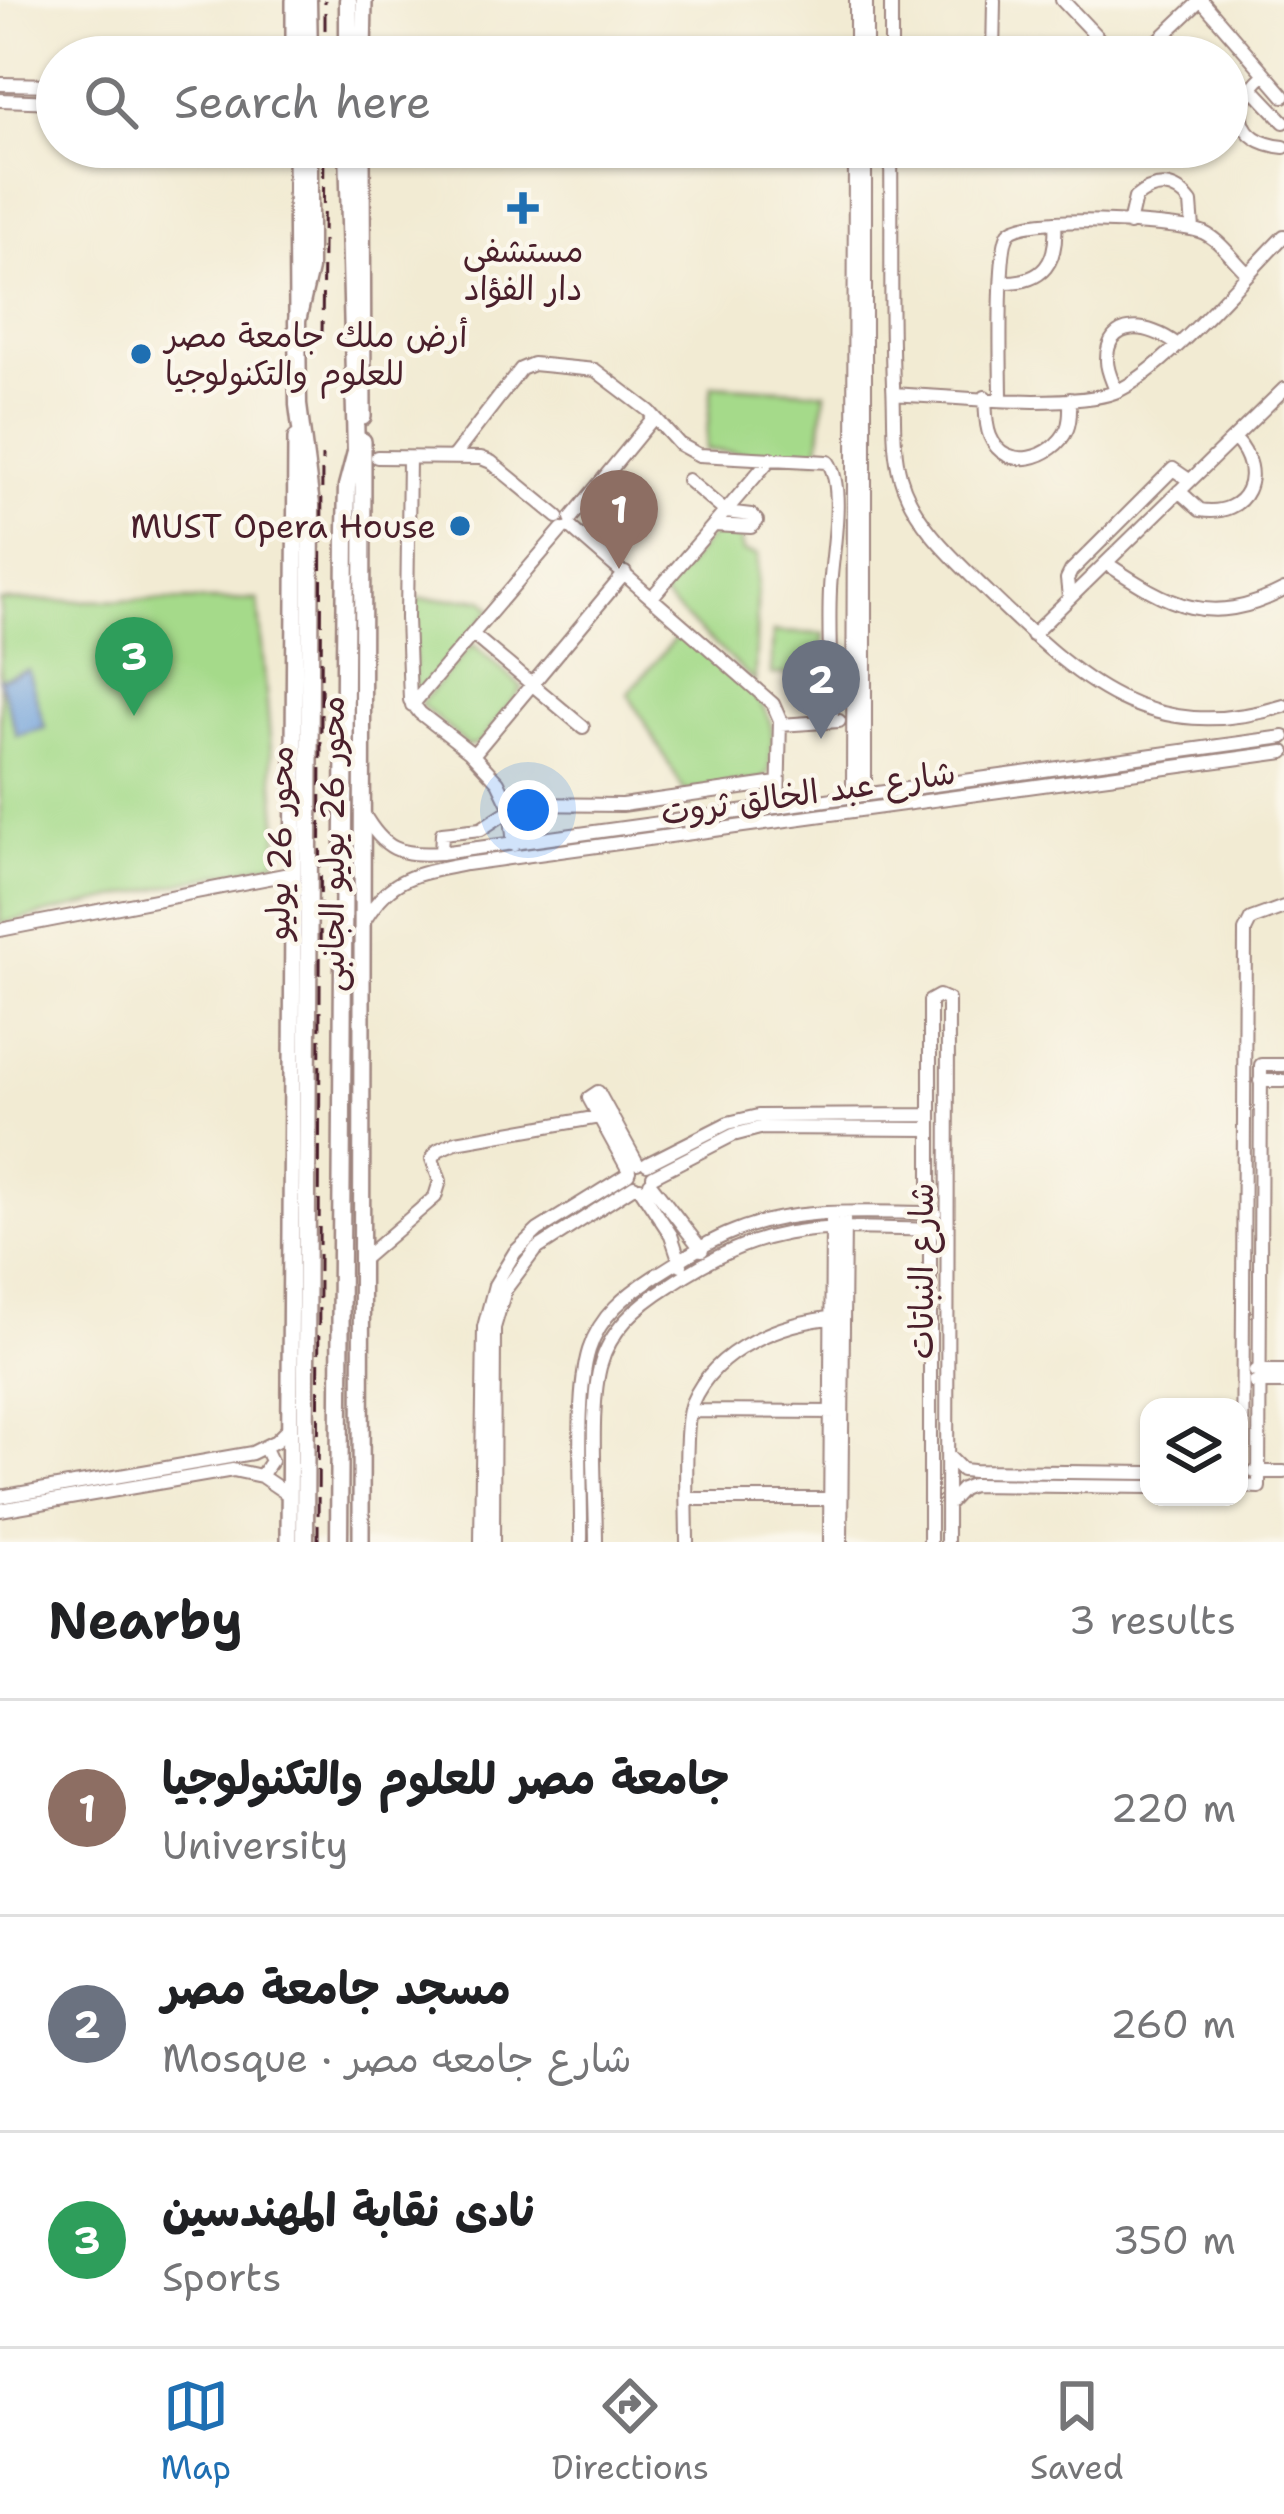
<!DOCTYPE html>
<html lang="en">
<head>
<meta charset="utf-8">
<style>
  body { margin:0; font-family:"Shantell Sans","Playpen Sans Arabic",sans-serif; background:#f6f6f6; color:#202124 }
  .controls { position:absolute; right:36px; bottom:36px; display:grid; overflow:hidden; border-radius:24px; box-shadow:0 3px 9px #0004 }
  .controls button { width:108px; height:108px; display:grid; place-items:center; padding:0; border:0; border-bottom:3px solid #e0e0e0; background:#fff; color:#202124; font:60px sans-serif }
  .you { position:absolute; left:528px; top:810px; width:42px; height:42px; margin:-30px; border:9px solid #fff; border-radius:50%; background:#1a73e8; box-shadow:0 0 0 18px #1a73e833 }
  .badge { display:grid; place-items:center; width:78px; height:78px; border-radius:50%; background:#1f6fb2; color:#fff; font-size:39px; font-weight:700 }
  .pin { position:absolute; translate:-50% -99px; filter:drop-shadow(0 3px 6px #0008) }
  .pin::after { content:''; position:absolute; top:63px; width:42px; height:36px; background:inherit; clip-path:polygon(0 0,100% 0,50% 100%) }
  .list { margin:0; padding:0; list-style:none }
  h2 { display:flex; justify-content:space-between; align-items:center; height:156px; margin:0; padding:0 48px; font-size:51px }
  h2 small { font-size:39px; font-weight:400; color:#757577 }
  .list li { display:grid; grid-template-columns:78px 1fr auto; gap:36px; align-items:center; box-sizing:border-box; height:216px; padding:0 48px; border-top:3px solid #e0e0e0 }
  .list b { display:block; font-size:45px; white-space:nowrap }
  .list p { margin:0; font-size:39px; white-space:nowrap; color:#757577 }
  .list em { font-size:39px; font-style:normal; color:#757577 }
  .icon { flex:none; width:66px; height:66px; fill:none; stroke:currentColor; stroke-width:2; stroke-linecap:round; stroke-linejoin:round }
  .map { position:relative; flex:none; width:1284px; height:1542px; overflow:hidden }
  .search { position:absolute; background:#fff; box-shadow:0 3px 9px #0004; left:36px; right:36px; top:36px; height:132px; display:flex; align-items:center; gap:30px; box-sizing:border-box; padding:0 42px; border-radius:66px; color:#757577; font-size:45px }
  .sheet { height:804px; background:#fff }
  nav { display:flex; justify-content:space-around; align-items:center; box-sizing:border-box; height:168px; border-top:3px solid #e0e0e0; background:#fff; font-size:33px; color:#757577 }
  nav a { display:grid; justify-items:center; gap:6px }
  nav .on { color:#1f6fb2 }
  .map>svg:first-child { display:block }
  .green { fill:#a5da8a; stroke:#787c5a; stroke-width:3 }
  .water { fill:#6fa0d9; stroke:#5c6082; stroke-width:3 }
  .lines { fill:none; stroke-linecap:round; stroke-linejoin:round }
  .minor-casing { stroke:#9e857f; stroke-width:16 }
  .major-casing { stroke:#9e857f; stroke-width:20 }
  .highway-casing { stroke:#9e857f; stroke-width:21 }
  .minor { stroke:#fff; stroke-width:12 }
  .major { stroke:#fff; stroke-width:15 }
  .highway { stroke:#fff; stroke-width:16 }
  .rail { stroke:#4a1f2b; stroke-width:3; stroke-dasharray:18 9; stroke-linecap:butt }
  .poi-dot { fill:#1f6fb2; stroke:#fbf7ec; stroke-width:4.5 }
  .labels { text-anchor:middle; stroke-width:9; stroke-linejoin:round; paint-order:stroke }
  .poi-label { font-size:33px; fill:#4a1f2b; stroke:#fbf7ec }
  .street-label { font-size:33px; fill:#4a1f2b; stroke:#fbf7ec }
</style>
</head>
<body>
<div class="map">
<svg width="1284" height="1542" viewBox="0 0 1284 1542">
  <rect width="100%" height="100%" fill="#fbf7ec"/>
  <filter id="ink" filterUnits="userSpaceOnUse"><feTurbulence type="fractalNoise" baseFrequency=".00833" numOctaves="2"/><feDisplacementMap in="SourceGraphic" scale="24" xChannelSelector="R" yChannelSelector="G"/><feConvolveMatrix kernelMatrix="1 2 1 2 8 2 1 2 1" color-interpolation-filters="sRGB"/></filter>
  <filter id="wash" filterUnits="userSpaceOnUse"><feTurbulence type="fractalNoise" baseFrequency=".004" numOctaves="4" result="noise"/><feDisplacementMap in="SourceGraphic" scale="48" xChannelSelector="R" yChannelSelector="G"/><feGaussianBlur stdDeviation="2.7" result="paint"/><feColorMatrix in="noise" values="0 0 0 0 0 0 0 0 0 0 0 0 0 0 0 0 0 1.4 0 .05"/><feComposite in="paint" operator="in"/></filter>
  <g filter="url(#wash)">
    <rect width="100%" height="100%" fill="#f2ebd3"/>
    <path class="green" d="M712,385L825,392L818,458L705,450Z
      M713,533L740,537L743,552L758,555L755,682L662,596Z
      M414,599H483L492,609L414,696Z
      M258,600L278,831L276,862L0,924V601Z
      M773,632L824,634L822,676L771,674Z
      M677,636C710,652 758,685 770,722C775,737 771,757 769,772L763,779L685,792L628,694Z
      M473,644L523,688L479,743L468,746L420,704Z"/>
    <path class="water" d="M28,670L45,728L17,736L0,679Z"/>
  </g>
  <g filter="url(#ink)">
    <g class="lines">
      <g class="minor-casing">
        <path id="minor" d="M1062,0L1116,57
          M1201,0L1284,96
          M856,57V0
          M866,57V0
          M891,57V0
          M993,57L994,0
          M1141,57L1201,0
          M1264,75C1230,105 1234,142 1284,147
          M0,84L57,85
          M1251,87L1284,122
          M0,100L57,102
          M891,147C892,227 890,306 893,385C895,416 892,446 900,476C913,523 954,559 988,592C1079,680 1148,747 1284,706
          M1129,224L1135,198C1155,181 1175,182 1191,203L1193,229
          M1003,282C1044,283 1058,262 1055,222
          M1116,391C1113,382 1107,371 1107,361C1106,317 1151,324 1176,344
          M894,394C946,397 1071,409 1115,392C1162,373 1245,275 1284,236
          M985,397C986,409 985,424 990,436C1005,473 1054,459 1067,429C1071,420 1070,409 1070,399
          M1001,398C1001,371 997,248 1009,233C1024,213 1173,223 1199,231C1217,236 1233,260 1247,273
          M377,457L481,458L491,462L558,517
          M453,457L521,369L533,364L595,370L649,411L679,444L699,455L828,462C846,488 831,557 830,590C828,634 831,678 832,721
          M409,458L407,618L410,700L420,713L469,751L498,782L510,807L514,845
          M688,480L726,512L751,515L757,521L751,527L714,525
          M1179,491L1200,510C1248,518 1267,473 1235,439
          M571,518L654,417
          M570,527L773,704L780,720L778,807
          M1106,563C1169,605 1209,629 1284,590
          M653,596L771,458
          M1069,597L1067,579L1071,571L1173,469L1189,480
          M473,635L583,727
          M1032,635L1284,389
          M412,705L562,529
          M780,725L839,721
          M473,755L625,573
          M865,795V147
          M853,796L855,147
          M363,813C384,850 400,856 441,853L1284,737
          M441,853L442,833L481,829L519,804L622,805L777,783
          M362,925C390,875 414,875 466,864L1284,752
          M0,930L294,873
          M1260,1081H1284
          M647,1164L728,1123L758,1116L930,1115
          M629,1171L589,1098L598,1092L637,1163
          M653,1176L733,1135L760,1128L930,1129
          M650,1183L702,1250
          M640,1188L671,1235L681,1265
          M363,1259L435,1197L440,1181L432,1159L438,1150L456,1142L611,1115
          M1255,1371H1284
          M1255,1383H1284
          M690,1411L839,1412
          M947,1455L962,1470L973,1471L1149,1473
          M1255,1472H1284
          M261,1476L271,1461L265,1448
          M1239,1486L1259,1487L1261,1065H1284
          M1242,1486L1245,931L1251,919L1284,907
          M0,1497L252,1453L276,1441L290,1427
          M687,1499H836
          M948,1504L962,1489L972,1485L1149,1487
          M0,1510L233,1470L261,1476L289,1495
          M481,1542L484,1327L495,1285L515,1252L538,1230L628,1174
          M493,1542L494,1328L505,1290L535,1250L634,1186
          M581,1542C582,1491 575,1395 589,1350C600,1315 626,1295 655,1276C681,1260 706,1242 735,1231C798,1206 868,1213 935,1213
          M596,1542C596,1494 589,1411 600,1367C610,1329 638,1305 670,1285C766,1220 823,1227 933,1230
          M687,1542C687,1515 683,1423 692,1403C716,1347 783,1322 838,1317
          M830,1542L832,1220
          M841,1542L844,1219
          M930,1542V1001L939,996L948,1000L947,1542"/>
      </g>
      <g class="major-casing">
        <path id="major" d="M294,0V57
          M363,57L364,0
          M296,147L297,318
          M362,147L363,417
          M289,1542L296,438
          M361,1542L363,441"/>
      </g>
      <g class="highway-casing">
        <path id="highway" d="M308,0L309,57
          M348,0V57
          M346,528L364,527
          M305,1542L311,505L298,405L297,321L309,269V147
          M339,1542L346,528L347,486L356,452L348,147"/>
      </g>
      <use href="#minor" class="minor"/>
      <use href="#major" class="major"/>
      <use href="#highway" class="highway"/>
      <path class="rail" d="M325,57V0
        M322,339L324,147
        M318,1542L322,456"/>
    </g>
  </g>
  <g class="poi-dot">
    <path d="M517 190h12v12h12v12h-12v12h-12v-12h-12v-12h12z"/>
    <circle cx="141" cy="354" r="12"/>
    <circle cx="460" cy="526" r="12"/>
  </g>
  <g class="labels">
    <g class="poi-label">
      <text x="523" y="262">مستشفى<tspan x="523" dy="38">دار الفؤاد</tspan></text>
      <text x="165" y="347" text-anchor="start">أرض ملك جامعة مصر<tspan x="165" dy="38">للعلوم والتكنولوجيا</tspan></text>
      <text x="436" y="538" text-anchor="end">MUST Opera House</text>
    </g>
    <g class="street-label">
      <text transform="translate(808 792) rotate(-8)" y="12">شارع عبد الخالق ثروت</text>
      <text transform="translate(279 843) rotate(-89)" y="12">محور 26 يوليو</text>
      <text transform="translate(332 844) rotate(-90)" y="12">محور 26 يوليو الجانبى</text>
      <text transform="translate(921 1271) rotate(-90)" y="12">شارع النباتات</text>
    </g>
  </g>
</svg>
<div class="controls">
<button><svg class="icon" aria-label="layers" viewBox="0 0 24 24"><path d="M12 4l9 5-9 5-9-5zM3 14l9 5 9-5"/></svg></button>
</div>
<div class="you"></div>
<div class="pin badge" style="left:619px;top:569px;background:#8d6e63">1</div>
<div class="pin badge" style="left:821px;top:739px;background:#6b7280">2</div>
<div class="pin badge" style="left:134px;top:716px;background:#2e9e5b">3</div>
<div class="search"><svg class="icon" aria-label="search" viewBox="0 0 24 24"><circle cx="10" cy="10" r="6"/><path d="M15 15l6 6"/></svg>Search here</div>
</div>
<section class="sheet">
<h2>Nearby<small>3 results</small></h2>
<ul class="list">
<li><span class="badge" style="background:#8d6e63">1</span><div><b>جامعة مصر للعلوم والتكنولوجيا</b><p>University</p></div><em>220 m</em></li>
<li><span class="badge" style="background:#6b7280">2</span><div><b>مسجد جامعة مصر</b><p>Mosque · شارع جامعه مصر</p></div><em>260 m</em></li>
<li><span class="badge" style="background:#2e9e5b">3</span><div><b>نادى نقابة المهندسين</b><p>Sports</p></div><em>350 m</em></li>
</ul>
</section>
<nav>
<a class="on"><svg class="icon" aria-label="map" viewBox="0 0 24 24"><path d="M3 6l6-2 6 2 6-2v14l-6 2-6-2-6 2zM9 4v14M15 6v14"/></svg>Map</a>
<a><svg class="icon" aria-label="directions" viewBox="0 0 24 24"><path d="M12 3l9 9-9 9-9-9zM9 14v-3h6M13 9l2 2-2 2"/></svg>Directions</a>
<a><svg class="icon" aria-label="saved" viewBox="0 0 24 24"><path d="M7 4h10v16l-5-4-5 4z"/></svg>Saved</a>
</nav>
</body>
</html>
